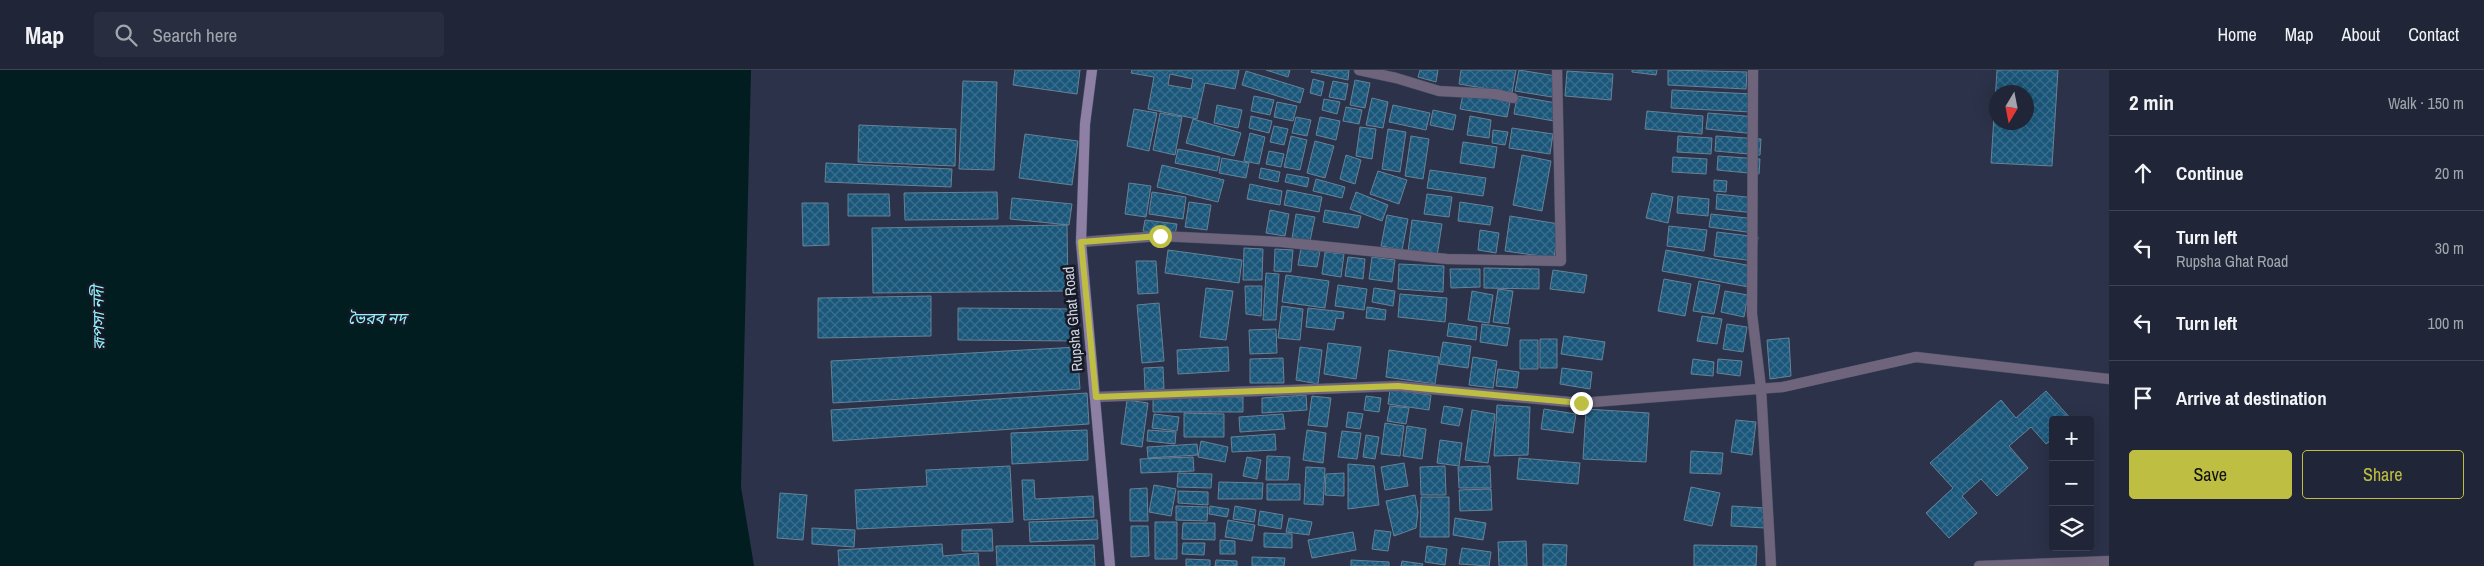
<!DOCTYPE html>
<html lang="en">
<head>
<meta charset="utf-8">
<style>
  body { margin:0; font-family:"Archivo Narrow","Noto Sans Bengali",sans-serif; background:#282e3f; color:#f1f3f6 }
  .controls { position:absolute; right:15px; bottom:15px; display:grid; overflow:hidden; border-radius:5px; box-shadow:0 5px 20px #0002 }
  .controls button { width:45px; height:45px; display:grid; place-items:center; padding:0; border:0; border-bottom:1px solid #3d4352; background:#202637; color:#f1f3f6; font:25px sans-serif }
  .compass { position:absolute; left:1989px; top:15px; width:45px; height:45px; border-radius:50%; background:#202637; box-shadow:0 5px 20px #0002; rotate:190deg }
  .stop { position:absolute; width:15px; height:15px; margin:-11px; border:4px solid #bebf42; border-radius:50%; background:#fff }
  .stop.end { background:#bebf42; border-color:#fff; box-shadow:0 1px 5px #0008 }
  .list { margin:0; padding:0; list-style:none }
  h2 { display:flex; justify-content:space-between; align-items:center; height:65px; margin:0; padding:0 20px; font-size:21px }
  h2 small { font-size:16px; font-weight:400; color:#a2a5ad }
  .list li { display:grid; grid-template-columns:32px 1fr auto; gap:15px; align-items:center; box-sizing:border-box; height:75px; padding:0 20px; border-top:1px solid #3d4352 }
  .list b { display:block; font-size:19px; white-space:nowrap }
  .list p { margin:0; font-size:16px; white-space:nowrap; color:#a2a5ad }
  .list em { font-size:16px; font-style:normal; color:#a2a5ad }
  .actions { display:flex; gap:10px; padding:15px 20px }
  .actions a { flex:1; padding:11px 0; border:1px solid #bebf42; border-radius:5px; text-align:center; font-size:18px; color:#bebf42 }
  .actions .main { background:#bebf42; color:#111 }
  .icon { flex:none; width:28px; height:28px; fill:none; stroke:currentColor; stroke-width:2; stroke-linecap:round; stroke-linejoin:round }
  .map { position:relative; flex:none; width:2109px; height:496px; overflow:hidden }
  header { display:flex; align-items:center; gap:30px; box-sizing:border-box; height:70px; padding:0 25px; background:#202637; border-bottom:1px solid #3d4352 }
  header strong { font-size:24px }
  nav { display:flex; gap:28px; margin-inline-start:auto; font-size:18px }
  .search { width:350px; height:45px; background:#282e3f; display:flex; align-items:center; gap:12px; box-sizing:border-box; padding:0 18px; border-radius:5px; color:#a2a5ad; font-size:19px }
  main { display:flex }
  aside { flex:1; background:#202637 }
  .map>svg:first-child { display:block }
  .water { fill:#021d20 }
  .building { fill:url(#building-cross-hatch); stroke:#678296; fill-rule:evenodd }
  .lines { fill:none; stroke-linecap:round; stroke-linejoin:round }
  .street-casing { stroke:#494f65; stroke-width:11 }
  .secondary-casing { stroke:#494f65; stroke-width:11 }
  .street { stroke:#6e647c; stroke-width:10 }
  .secondary { stroke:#8e7fa4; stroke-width:10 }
  .route { stroke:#bebf42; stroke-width:6 }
  .labels { text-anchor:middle; stroke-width:5; stroke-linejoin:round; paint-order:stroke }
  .street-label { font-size:15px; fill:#cfd4e3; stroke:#171a25 }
  .water-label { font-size:16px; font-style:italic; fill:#94f2fe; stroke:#171a25 }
</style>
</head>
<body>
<header>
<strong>Map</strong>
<div class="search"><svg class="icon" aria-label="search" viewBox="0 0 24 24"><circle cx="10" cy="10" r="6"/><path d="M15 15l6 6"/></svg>Search here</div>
<nav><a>Home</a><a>Map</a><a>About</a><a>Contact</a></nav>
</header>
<main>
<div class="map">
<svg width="2109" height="496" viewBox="0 0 2109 496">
  <defs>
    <pattern id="building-cross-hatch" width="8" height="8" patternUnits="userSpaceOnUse" patternTransform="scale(1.25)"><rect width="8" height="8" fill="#1a577a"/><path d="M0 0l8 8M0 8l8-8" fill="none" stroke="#3a6e8d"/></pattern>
  </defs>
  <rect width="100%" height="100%" fill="#2b3249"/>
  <path class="water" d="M0,0H751L741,417L754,496H0Z"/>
  <path class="building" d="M1015,0H1080L1077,24L1013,15Z
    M1132,0H1239L1235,19L1205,13L1197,49L1148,39L1154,7L1131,3ZM1170,4L1193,9L1191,19L1168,15Z
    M1266,0H1290L1288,7Z
    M1312,0H1349L1348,10L1311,2Z
    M1420,0H1438L1436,12L1418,7Z
    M1461,0H1516L1512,23L1459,14Z
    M1519,0L1556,6L1552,27L1515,21Z
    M1632,0H1657L1656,5L1632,2Z
    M1668,0L1747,2L1746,19L1668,15Z
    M1997,0H2058L2052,96L1991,93ZM1996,22H2026V52H1996Z
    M1246,1L1304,19L1300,33L1242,15Z
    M1567,1L1613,4L1611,30L1565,26Z
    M1313,9L1324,12L1321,26L1310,23Z
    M1355,10L1370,13L1365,38L1350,35Z
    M963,11L997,12L994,100L959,99Z
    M1333,11L1348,14L1345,30L1329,27Z
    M1672,20L1752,24L1751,42L1671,38Z
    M1463,24L1513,28L1510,32L1507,47L1460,39Z
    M1254,26L1274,30L1270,45L1251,41Z
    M1517,26L1556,33L1554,51L1514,44Z
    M1372,28L1388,32L1383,58L1366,55Z
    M1324,29L1340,32L1337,44L1322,40Z
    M1277,32L1297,36L1293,51L1274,47Z
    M1217,35L1242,40L1238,58L1214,53Z
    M1393,35L1430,43L1426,60L1389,52Z
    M1346,37L1362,40L1359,54L1343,51Z
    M1134,39L1157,43L1149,81L1127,76Z
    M1433,40L1456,45L1453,60L1430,55Z
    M1647,41L1703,46L1702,64L1645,59Z
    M1160,43L1182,47L1175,85L1153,80Z
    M1708,43L1757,47L1756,64L1706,59Z
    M1251,46L1272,51L1269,63L1249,58Z
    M1470,46L1491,50L1489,68L1467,65Z
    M1296,47L1311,50L1307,66L1292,63Z
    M1320,47L1340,51L1336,70L1316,65Z
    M1193,49L1241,63L1234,86L1186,73Z
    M859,55L956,59L955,96L858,92Z
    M1274,56L1288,59L1284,75L1270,72Z
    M1360,57L1376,59L1372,89L1356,86Z
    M1512,58L1553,64L1550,84L1509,78Z
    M1388,59L1406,62L1400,102L1382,99Z
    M1493,60L1508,62L1505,75L1492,73Z
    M1250,63L1265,67L1259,94L1244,91Z
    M1025,64L1078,71L1072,115L1019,108Z
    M1291,66L1307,70L1300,100L1284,97Z
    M1411,66L1429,69L1423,109L1405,106Z
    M1678,66L1712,68L1711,84L1677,82Z
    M1716,66L1761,69L1760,85L1715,81Z
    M1315,71L1334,76L1325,108L1307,103Z
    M1463,72L1497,77L1494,98L1460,93Z
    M1178,79L1220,87L1217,101L1175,93Z
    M1269,81L1284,84L1281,97L1266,94Z
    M1346,85L1361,90L1355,114L1340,109Z
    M1522,85L1551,91L1542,141L1513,135Z
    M1718,86L1760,89L1759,104L1717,100Z
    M1673,87L1707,89L1706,104L1672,102Z
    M1222,88L1249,93L1246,108L1219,103Z
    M826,93L952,99L951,117L825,112Z
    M1162,95L1224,110L1218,132L1157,117Z
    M1261,98L1280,102L1278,112L1259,108Z
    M1430,100L1486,108L1483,126L1427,118Z
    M1378,101L1407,110L1399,134L1370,124Z
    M1287,104L1309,108L1307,117L1285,112Z
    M1316,109L1345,117L1342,128L1313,121Z
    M1714,110L1727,111L1726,122L1714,121Z
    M1129,113L1151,116L1146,147L1125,144Z
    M1250,114L1282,121L1280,135L1247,129Z
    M1287,120L1322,127L1319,142L1284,135Z
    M997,122L998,149L905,150L904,123Z
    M1152,122L1186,127L1183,149L1149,144Z
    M1356,122L1388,135L1382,151L1350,139Z
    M1652,123L1673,127L1668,153L1646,148Z
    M848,124H889L890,146H848Z
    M1427,124L1452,127L1449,147L1424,144Z
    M1717,124L1756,128L1755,143L1716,139Z
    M1678,126L1709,129L1708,146L1677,143Z
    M1012,128L1072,134L1069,155L1010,149Z
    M1189,132L1211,135L1207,160L1185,157Z
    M1460,132L1493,137L1490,155L1458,151Z
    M802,133H828L829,175L803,176Z
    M1270,140L1289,144L1285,166L1266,163Z
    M1325,140L1361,146L1358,158L1323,152Z
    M1296,144L1315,147L1310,171L1292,168Z
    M1711,144L1756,149L1754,163L1709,157Z
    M1387,145L1408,149L1402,180L1381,176Z
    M1510,146L1559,154L1554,188L1505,181Z
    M1145,150L1177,154L1175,165L1143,161Z
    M1412,150L1442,154L1437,186L1408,182Z
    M1067,155L1068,221L873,223L872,158Z
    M1669,156L1707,160L1704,181L1667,176Z
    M1480,160L1499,163L1496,183L1478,180Z
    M1717,162L1758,167L1755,191L1714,186Z
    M1244,178L1263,179L1262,210H1243Z
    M1301,178L1320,181L1317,197L1298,195Z
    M1275,179L1293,180L1291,202L1274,201Z
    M1168,180L1242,190L1239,213L1165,203Z
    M1666,180L1757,197L1754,218L1662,201Z
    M1325,182L1344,184L1341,207L1322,204Z
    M1348,187L1365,189L1363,209L1345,206Z
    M1372,187L1395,190L1392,212L1369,209Z
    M1136,191H1156L1158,223L1138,224Z
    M1399,194L1444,196L1443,222L1398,219Z
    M1484,198L1539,199V219L1484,218Z
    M1450,199H1480V217L1451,218Z
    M1553,200L1587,205L1584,223L1550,219Z
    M1266,203L1279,204L1276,250H1263Z
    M1286,205L1329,211L1325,238L1282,232Z
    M1664,209L1691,214L1685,246L1658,241Z
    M1699,211L1720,215L1714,244L1693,241Z
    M1338,215L1367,219L1364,240L1335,236Z
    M1245,216H1262L1261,246L1246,244Z
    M1206,218L1233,221L1226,270L1200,267Z
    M1374,218L1395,221L1393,236L1372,232Z
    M1498,219L1513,221L1508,254L1493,252Z
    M1472,221L1493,225L1489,253L1468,250Z
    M1725,221L1748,225L1744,247L1721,242Z
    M1400,224L1447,228L1445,252L1398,247Z
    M931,226V266L818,268V228Z
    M1159,233L1164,291L1142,293L1137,235Z
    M1282,236L1303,239L1300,270L1278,268Z
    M1367,237L1386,240L1385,250L1366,248Z
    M958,238L1074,239V271L958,270Z
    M1308,238L1344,242L1343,249L1336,248L1334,260L1306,257Z
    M1702,246L1722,249L1717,274L1697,271Z
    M1449,253L1477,257L1476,270L1447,266Z
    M1482,254L1510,258L1507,276L1480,272Z
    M1727,254L1747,257L1743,282L1723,279Z
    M1276,259L1277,283L1250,284L1249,260Z
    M1564,266L1605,272L1602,290L1561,284Z
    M1789,268L1791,306L1770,309L1767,270Z
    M1540,269H1557V298H1540Z
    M1520,270H1538V299H1520Z
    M1443,272L1471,276L1468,298L1439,294Z
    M1328,273L1361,277L1356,309L1324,304Z
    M1077,277L1080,319L833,333L831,291Z
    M1228,277L1229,301L1178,304L1177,280Z
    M1300,277L1322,280L1318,314L1296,310Z
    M1389,280L1439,287L1435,314L1386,307Z
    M1473,287L1497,291L1493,318L1469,315Z
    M1283,288L1284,313H1250V289Z
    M1693,289L1714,292L1713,306L1691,304Z
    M1718,289L1742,291L1740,306L1717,303Z
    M1163,297L1164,319L1145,320L1144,298Z
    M1562,298L1592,302L1590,319L1560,314Z
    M1498,299L1519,302L1517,318L1496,316Z
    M1390,320L1431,325L1429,340L1388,334Z
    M2046,321L2072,350H2053V369L2046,374L2031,357L2009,376L2028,398L1997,426L1981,409L1962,426L1977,443L1949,468L1926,443L1953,418L1930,393L2001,330L2016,348Z
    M1087,323L1089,354L833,371L831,340Z
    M1306,325L1307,340L1262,343V328Z
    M1312,326L1331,328L1327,357L1308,355Z
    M1366,326L1381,328L1379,342L1364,340Z
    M1153,327H1243V342H1153Z
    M1127,330L1148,333L1142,377L1121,374Z
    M1497,335L1530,337L1528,385L1494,386Z
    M1390,336L1409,338L1406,354L1387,351Z
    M1444,336L1463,339L1459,356L1441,353Z
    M1544,339L1576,344L1573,363L1541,359Z
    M1586,339L1649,343L1646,392L1583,389Z
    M1472,340L1495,344L1488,393L1465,390Z
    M1348,342L1363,344L1360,359L1346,357Z
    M1184,343L1224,344V367H1184Z
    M1154,344L1179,347L1177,361L1152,358Z
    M1283,344L1285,359L1240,362L1239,347Z
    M1736,350L1756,352L1752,385L1731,382Z
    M1385,353L1404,356L1400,386L1381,384Z
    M1407,356L1426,359L1422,389L1403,386Z
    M1087,360L1088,390L1012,394L1011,363Z
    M1148,360L1176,362L1175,374L1147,371Z
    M1307,360L1326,363L1323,393L1303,390Z
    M1342,361L1361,363L1357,389L1338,387Z
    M1275,364L1276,380L1232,382L1231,367Z
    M1366,365L1379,367L1375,389L1363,387Z
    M1440,370L1462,373L1459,396L1437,393Z
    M1201,371L1228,377L1225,392L1198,387Z
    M1197,374L1198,385L1148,388L1147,377Z
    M1691,381L1723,383L1721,404L1690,403Z
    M1267,386L1290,387L1288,410H1266Z
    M1193,387L1194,401L1141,403L1140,389Z
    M1247,387L1261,390L1257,409L1243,406Z
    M1519,388L1580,393L1578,414L1517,409Z
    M1404,393L1408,416L1385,420L1381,397Z
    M1348,394L1374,396L1379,435L1348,439Z
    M1010,396L1013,452L857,459L855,420L927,416L926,400Z
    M1445,396L1446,425H1421L1420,397Z
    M1490,396L1491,418H1459L1458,397Z
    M1306,397L1325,398L1323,435L1304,434Z
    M1178,403L1212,404L1211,418L1177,417Z
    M1344,403V426L1325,425L1326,404Z
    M1022,410H1034L1035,429L1093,426L1094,447L1024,450Z
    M1219,412L1263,413L1262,429H1218Z
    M1267,414H1300V430H1267Z
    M1154,415L1176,419L1171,446L1149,442Z
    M1691,417L1720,423L1712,456L1684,450Z
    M1147,418L1148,451H1130V419Z
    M1491,419L1492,440L1460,441L1459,420Z
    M1178,421L1208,422V435L1178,433Z
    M780,423L807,425L803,470L777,468Z
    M1415,425L1418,442L1416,458L1394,466L1386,431Z
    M1421,427H1449V467H1420Z
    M1176,436L1208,437L1207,451L1176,450Z
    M1210,436L1229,439L1227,447L1209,444Z
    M1235,436L1256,440L1254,452L1233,449Z
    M1732,436L1766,438L1765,458L1731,456Z
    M1260,441L1283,445L1281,459L1258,455Z
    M1289,448L1312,452L1309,465L1286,462Z
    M1455,448L1486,453L1483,470L1453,465Z
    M1097,450L1098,469L1030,472L1029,452Z
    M1228,450L1255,455L1252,471L1225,467Z
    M1155,452H1177V489H1155Z
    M1183,453H1215V470L1182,469Z
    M1131,456H1148L1149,486L1131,487Z
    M812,458L855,460L854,477L812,474Z
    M992,459L993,481H962V460Z
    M1375,460L1391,462L1388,481L1372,479Z
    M1353,462L1356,480L1312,488L1308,470Z
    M1264,463L1292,464V478L1264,477Z
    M1220,470L1235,471V484H1220Z
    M1526,471L1527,496H1499L1498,472Z
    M1183,473H1205L1204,485L1182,484Z
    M942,474L943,486L978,483L979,496H839L838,480Z
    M1543,474L1567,475L1566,496H1543Z
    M1094,475L1095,496H997L996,476Z
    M1694,475L1757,476L1756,496H1694Z
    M1427,476L1447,479L1445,495L1425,492Z
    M1462,478L1491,482L1489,496L1459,494Z
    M1252,487L1285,488L1284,496H1252Z
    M1186,489L1210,490V496H1186Z
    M1216,490L1237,491V496H1215Z
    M1351,490L1389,492V496H1351Z
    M1402,491L1423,494L1422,496H1401Z"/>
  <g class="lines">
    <g class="street-casing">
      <path id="street" d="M1359,0L1396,8L1439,21L1495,24L1513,28
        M1753,0L1752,244L1761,318L1771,496
        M1081,172L1160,166L1281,172L1447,189L1561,191L1557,0
        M1095,327L1398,316L1581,333L1783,317L1916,287L2109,309
        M1979,496L2109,491"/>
    </g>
    <g class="secondary-casing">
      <path id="secondary" d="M1092,0L1085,54L1081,172L1110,496"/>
    </g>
    <use href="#street" class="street"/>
    <use href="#secondary" class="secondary"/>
  </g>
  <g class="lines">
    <path class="route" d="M1160,166L1081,172L1096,327L1398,316L1581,333"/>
  </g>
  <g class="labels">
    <g class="street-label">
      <text transform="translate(1073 249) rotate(-95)" y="5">Rupsha Ghat Road</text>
    </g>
    <g class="water-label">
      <text transform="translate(98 248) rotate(-91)" y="6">রূপসা নদী</text>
      <text x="377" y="254">ভৈরব নদ</text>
    </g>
  </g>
</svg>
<div class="controls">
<button>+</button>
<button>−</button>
<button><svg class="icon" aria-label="layers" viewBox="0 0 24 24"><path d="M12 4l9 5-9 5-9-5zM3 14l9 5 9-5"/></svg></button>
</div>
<svg class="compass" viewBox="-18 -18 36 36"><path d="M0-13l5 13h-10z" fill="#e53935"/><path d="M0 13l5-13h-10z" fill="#a2a5ad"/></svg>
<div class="stop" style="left:1160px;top:166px"></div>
<div class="stop end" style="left:1581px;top:333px"></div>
</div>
<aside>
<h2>2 min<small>Walk · 150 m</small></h2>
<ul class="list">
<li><svg class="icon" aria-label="ahead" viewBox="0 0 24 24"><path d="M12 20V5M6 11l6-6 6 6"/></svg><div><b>Continue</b></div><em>20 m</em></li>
<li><svg class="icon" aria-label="left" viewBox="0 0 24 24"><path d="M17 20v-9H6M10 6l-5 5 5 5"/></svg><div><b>Turn left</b><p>Rupsha Ghat Road</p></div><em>30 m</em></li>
<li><svg class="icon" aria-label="left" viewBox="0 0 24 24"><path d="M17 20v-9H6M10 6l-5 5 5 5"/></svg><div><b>Turn left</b></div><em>100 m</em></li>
<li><svg class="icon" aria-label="arrive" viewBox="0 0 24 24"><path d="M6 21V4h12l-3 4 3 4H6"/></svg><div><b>Arrive at destination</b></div></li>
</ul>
<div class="actions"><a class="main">Save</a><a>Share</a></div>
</aside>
</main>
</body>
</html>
